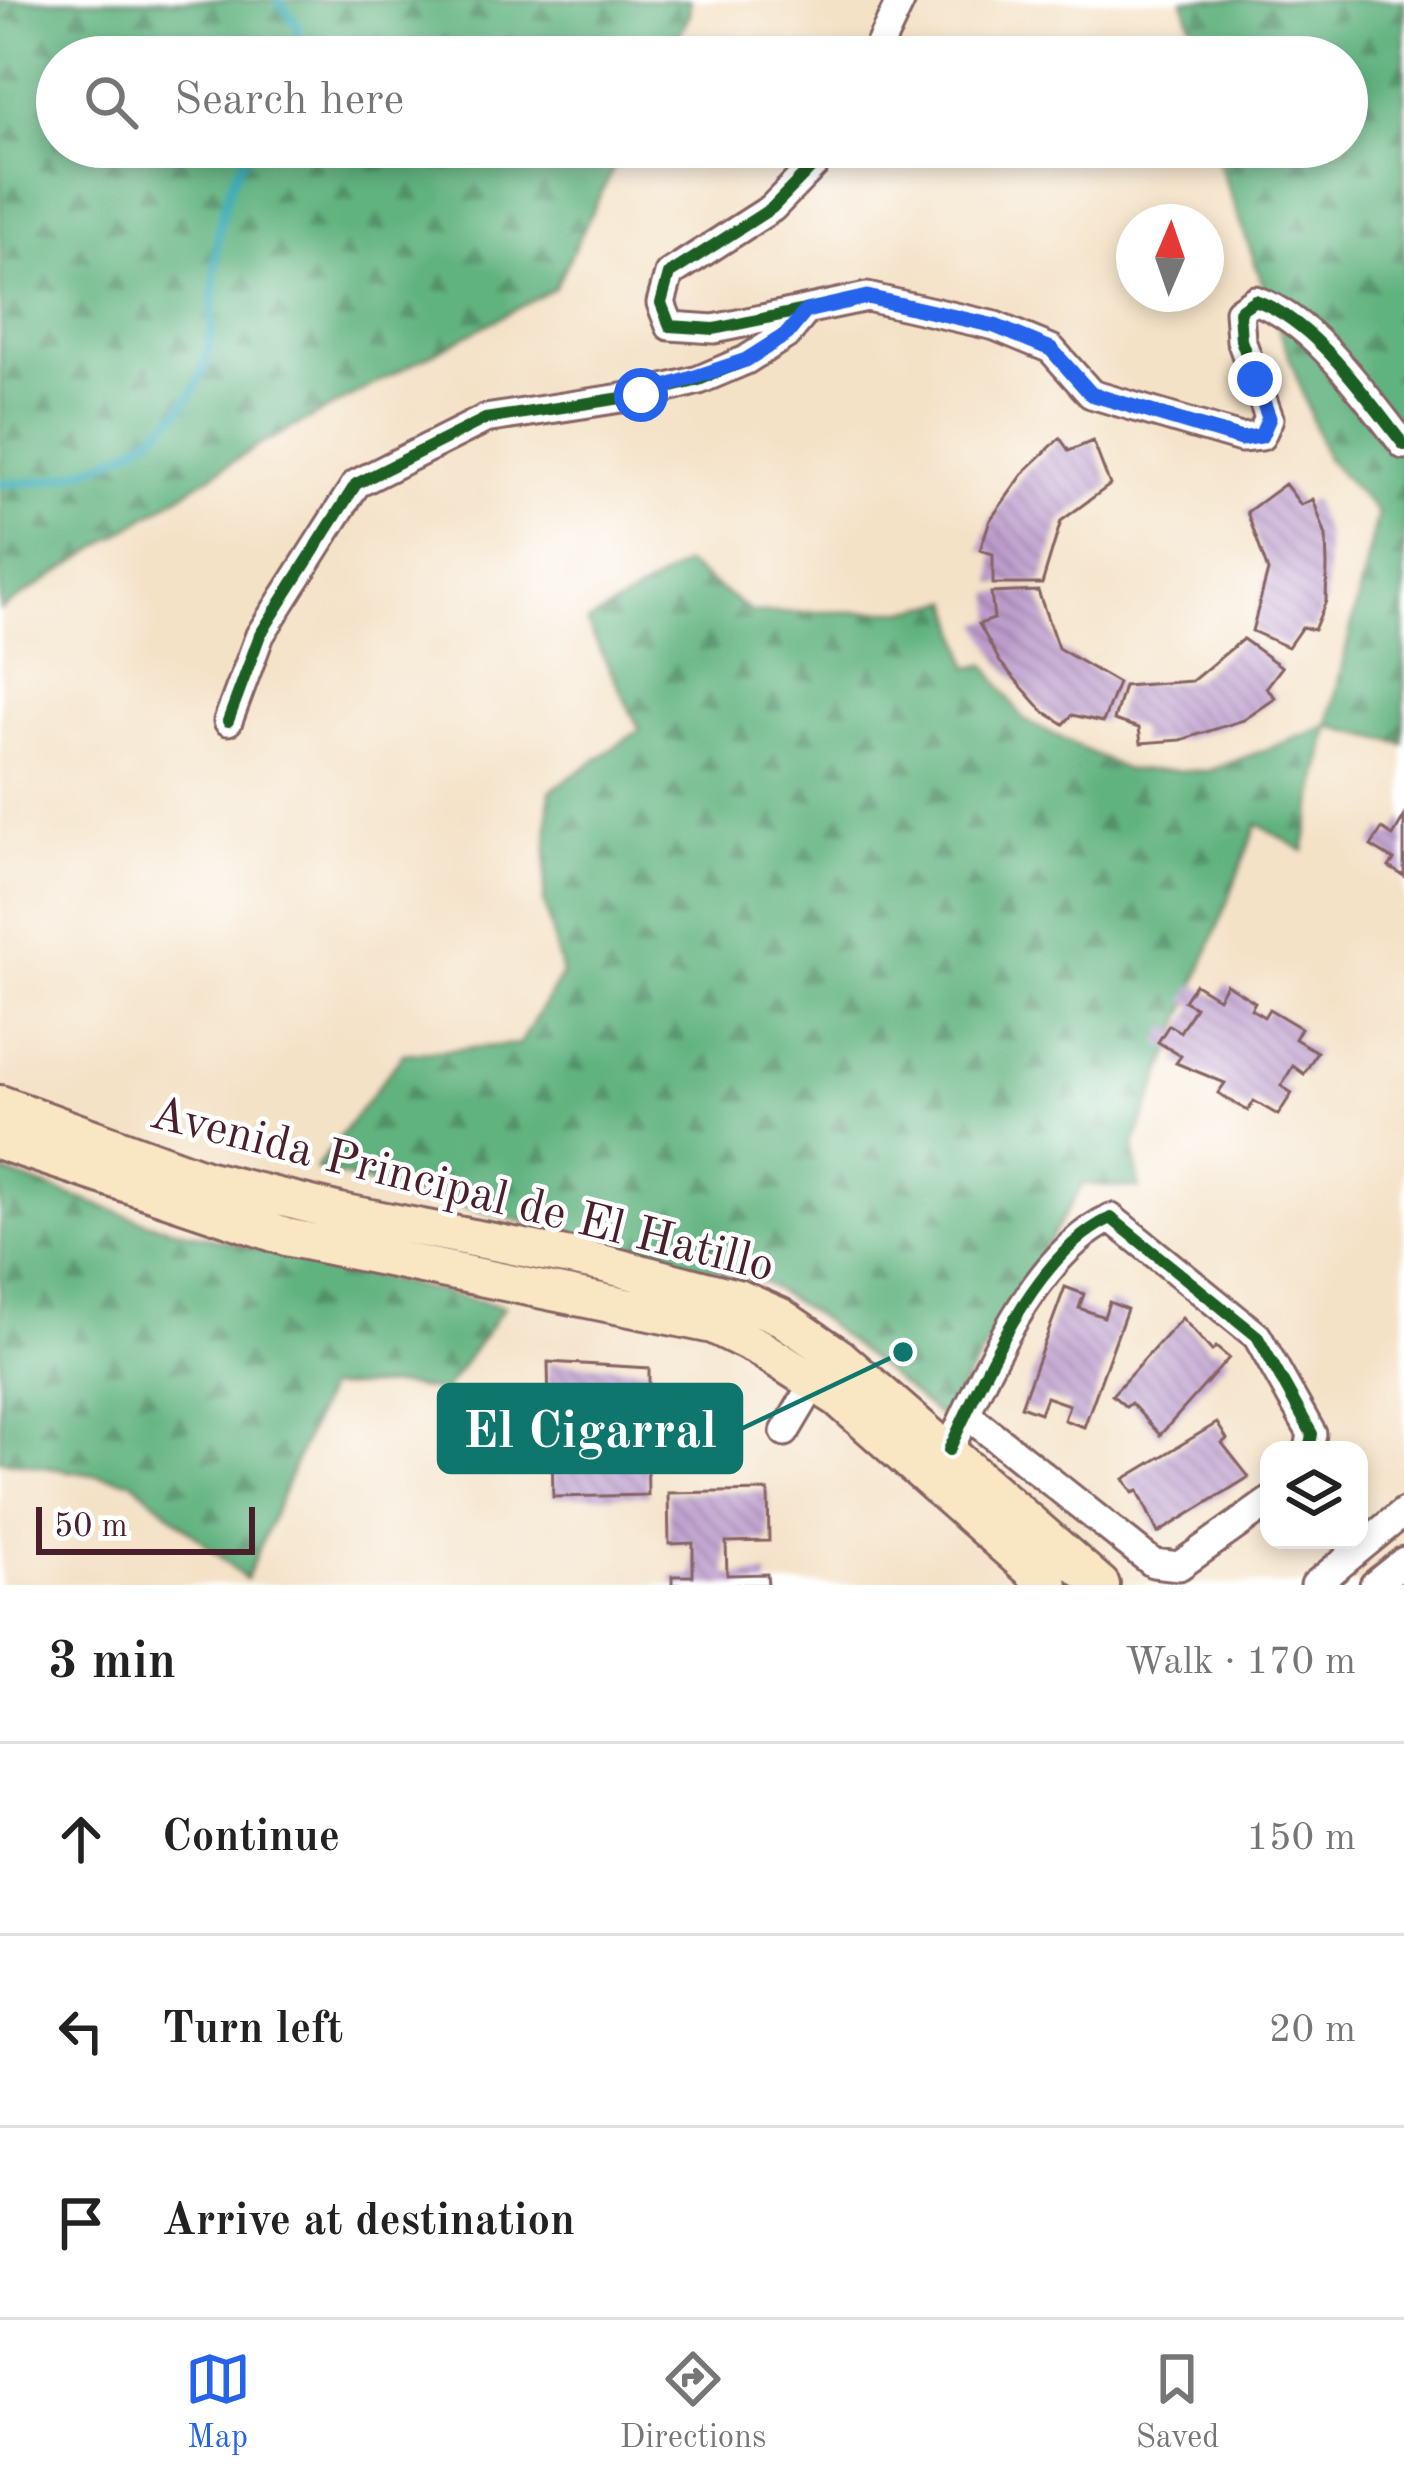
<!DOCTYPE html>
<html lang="en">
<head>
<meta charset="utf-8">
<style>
  body { margin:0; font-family:"Old Standard TT",serif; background:#f6f6f6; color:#222 }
  .controls { position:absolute; right:36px; bottom:36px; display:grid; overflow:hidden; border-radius:24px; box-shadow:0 6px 18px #0003 }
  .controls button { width:108px; height:108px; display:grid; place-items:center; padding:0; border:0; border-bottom:3px solid #e0e0e0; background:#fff; color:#222; font:60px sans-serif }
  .compass { position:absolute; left:1116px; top:204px; width:108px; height:108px; border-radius:50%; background:#fff; box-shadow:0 6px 18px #0003; rotate:2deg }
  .scale { position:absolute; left:36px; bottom:30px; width:219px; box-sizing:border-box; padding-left:12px; border:6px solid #4a1f2b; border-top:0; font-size:33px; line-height:42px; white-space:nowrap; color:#4a1f2b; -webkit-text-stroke:9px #fff; paint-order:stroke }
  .stop { position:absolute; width:36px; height:36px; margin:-27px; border:9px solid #2563eb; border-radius:50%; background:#fff }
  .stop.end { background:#2563eb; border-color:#fff; box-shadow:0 3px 12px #0008 }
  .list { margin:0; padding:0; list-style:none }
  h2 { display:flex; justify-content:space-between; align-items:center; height:156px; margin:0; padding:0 48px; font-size:51px }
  h2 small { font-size:39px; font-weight:400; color:#767676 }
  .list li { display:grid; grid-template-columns:78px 1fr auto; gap:36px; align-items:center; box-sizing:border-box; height:192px; padding:0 48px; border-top:3px solid #e0e0e0 }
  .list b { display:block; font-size:45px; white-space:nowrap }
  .list em { font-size:39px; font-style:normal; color:#767676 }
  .icon { flex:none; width:66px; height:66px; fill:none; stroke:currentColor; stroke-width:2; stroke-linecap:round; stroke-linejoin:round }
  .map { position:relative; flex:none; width:1404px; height:1585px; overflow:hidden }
  .search { position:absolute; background:#fff; box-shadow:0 6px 18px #0003; left:36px; right:36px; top:36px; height:132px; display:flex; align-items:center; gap:30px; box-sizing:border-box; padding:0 42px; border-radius:66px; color:#767676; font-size:45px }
  .sheet { height:732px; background:#fff }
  nav { display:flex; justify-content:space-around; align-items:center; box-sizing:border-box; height:168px; border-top:3px solid #e0e0e0; background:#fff; font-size:33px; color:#767676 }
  nav a { display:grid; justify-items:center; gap:6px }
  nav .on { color:#2563eb }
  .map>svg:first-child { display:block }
  .forest { fill:url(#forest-firs); stroke:#556855; stroke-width:3 }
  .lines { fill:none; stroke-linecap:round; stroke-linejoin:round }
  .stream { stroke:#39aab3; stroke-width:9 }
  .building { fill:url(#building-back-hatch) }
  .street-casing { stroke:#866362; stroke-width:33 }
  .secondary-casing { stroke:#866362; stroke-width:42 }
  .street { stroke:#fff; stroke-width:27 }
  .secondary { stroke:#f9e7c3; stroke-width:36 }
  .cycleway-casing { stroke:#fff; stroke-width:20 }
  .cycleway { stroke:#1b5e20; stroke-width:12 }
  .route { stroke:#2563eb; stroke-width:15 }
  .labels { text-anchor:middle; stroke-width:9; stroke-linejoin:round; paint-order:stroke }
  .street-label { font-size:48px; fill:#4a1f2b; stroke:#fff }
  .leader { fill:none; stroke:#0f766e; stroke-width:4.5 }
  .callout-dot { fill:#0f766e; stroke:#fff; stroke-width:4.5 }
  .callout { fill:#0f766e; stroke:#0f766e; stroke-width:4.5 }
  .callout-label { font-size:51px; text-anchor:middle; font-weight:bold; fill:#fff }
</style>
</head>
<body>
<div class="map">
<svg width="1404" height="1585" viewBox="0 0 1404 1585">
  <defs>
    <pattern id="forest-firs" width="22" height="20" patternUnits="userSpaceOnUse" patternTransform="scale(3)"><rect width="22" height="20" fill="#60b27f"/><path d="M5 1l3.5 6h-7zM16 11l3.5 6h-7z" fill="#519068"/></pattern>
    <pattern id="building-back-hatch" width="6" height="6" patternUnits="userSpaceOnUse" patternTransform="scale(3)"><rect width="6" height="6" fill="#bc9ccc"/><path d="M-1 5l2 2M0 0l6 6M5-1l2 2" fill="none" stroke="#9b7fa6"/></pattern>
  </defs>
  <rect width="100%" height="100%" fill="#fff"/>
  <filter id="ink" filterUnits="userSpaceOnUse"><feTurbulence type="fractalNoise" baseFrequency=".00833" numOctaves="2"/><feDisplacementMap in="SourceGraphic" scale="24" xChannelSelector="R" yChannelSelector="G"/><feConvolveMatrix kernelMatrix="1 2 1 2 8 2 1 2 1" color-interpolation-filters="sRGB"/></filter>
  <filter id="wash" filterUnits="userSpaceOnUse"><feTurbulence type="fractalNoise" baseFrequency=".004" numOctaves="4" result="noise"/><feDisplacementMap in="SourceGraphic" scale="48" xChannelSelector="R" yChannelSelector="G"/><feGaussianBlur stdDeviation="2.7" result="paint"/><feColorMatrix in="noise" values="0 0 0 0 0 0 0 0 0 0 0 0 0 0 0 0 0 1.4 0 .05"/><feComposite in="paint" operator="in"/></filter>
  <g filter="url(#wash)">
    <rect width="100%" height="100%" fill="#f4e2c7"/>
    <path class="forest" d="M0,0H690L689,15L669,57H57V147H624L554,289L256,447L0,610Z
      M1183,0H1404V744L1329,726L1304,851L1257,824L1134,1146L1139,1188L1083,1184L943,1419L821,1319L765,1283L315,1169L403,1054L520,1044L562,974L544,901L550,791L640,730L587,623L685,564L753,613L905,611L951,601L969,668L986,665L1023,719L1126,770L1209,771L1328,726L1378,513L1326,458L1216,155L1225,147H1347V57H1202Z
      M0,1171L149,1223L504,1307L443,1392L401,1385L327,1388L246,1579L132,1481L0,1460Z"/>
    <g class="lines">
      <path class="stream" d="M278,0L298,26L297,57
        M0,483C45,485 85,474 124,453C271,374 172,267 251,147"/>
    </g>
    <g id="blocks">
      <path class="building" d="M1060,438L1069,451L1093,441L1110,485L1061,521L1042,584H993V554L980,550L990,520L1026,470Z
        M1285,484L1301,505L1313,499L1326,536L1327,566L1326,601L1314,630L1302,627L1288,647L1252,631L1268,571L1247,512Z
        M1038,591L1058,648L1118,683L1103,722L1072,715L1064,724L1043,711L1000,662L979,624L994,619L991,593Z
        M1243,639L1282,667L1266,688L1276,698L1244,720L1181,740L1141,743L1139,728L1114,720L1124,686L1192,681Z
        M1404,817V876L1389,867L1394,860L1371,846L1382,829L1393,836Z
        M1195,984L1218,998L1226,984L1255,1002L1251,1009L1264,1017L1269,1009L1301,1028L1295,1039L1317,1052L1304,1074L1293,1066L1281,1086L1292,1093L1278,1115L1254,1101L1248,1111L1218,1093L1225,1083L1176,1063L1181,1056L1158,1042L1169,1025L1180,1032L1195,1007L1184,1001Z
        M1065,1287L1084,1294L1079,1308L1104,1317L1109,1302L1127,1309L1084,1427L1064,1420L1069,1405L1046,1397L1040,1413L1021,1406Z
        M1182,1318L1212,1351L1216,1347L1229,1358L1160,1435L1131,1403L1126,1407L1112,1395Z
        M548,1362L649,1368V1411L606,1412V1445L647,1444L648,1495L553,1497L552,1446L573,1445V1412L549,1413Z
        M1217,1423L1227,1439L1222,1443L1249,1477L1158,1533L1138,1491L1133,1493L1124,1479Z
        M768,1491L769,1541L726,1542L727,1575L767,1574L768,1585H672V1576H693V1543L669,1544L668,1493Z"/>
    </g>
  </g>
  <g filter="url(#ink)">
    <use href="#blocks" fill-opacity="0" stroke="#866362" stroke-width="3"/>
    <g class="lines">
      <g class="street-casing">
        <path id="street" d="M874,57L901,0
          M831,147L772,208L669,274L661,303L670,326L714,329L867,297L995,326L1051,349L1091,394L1241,438L1261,436L1269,418L1241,340L1239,311L1255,300C1316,322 1364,395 1404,445
          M228,721L260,635L356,484L485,419L641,395L699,380L746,360L787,334L806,311
          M966,1414L1153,1563L1179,1566L1269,1502
          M785,1432L814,1383
          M949,1450C984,1376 1034,1253 1111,1218L1257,1336L1312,1434L1309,1450
          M1315,1585L1404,1512
          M1374,1585L1404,1561"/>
      </g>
      <g class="secondary-casing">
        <path id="secondary" d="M0,1104L205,1179L340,1212L601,1263L740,1299L781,1317L839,1357L1101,1585
          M0,1141L286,1237L713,1325L758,1347L838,1398L1049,1585"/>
      </g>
      <use href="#street" class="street"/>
      <use href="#secondary" class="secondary"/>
      <g class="cycleway-casing">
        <path id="cycleway" d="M831,147L772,208L669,274L661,303L670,326L714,329L867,297L995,326L1051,349L1091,394L1241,438L1261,436L1269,418L1241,340L1239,311L1255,300C1316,322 1364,395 1404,445
          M228,721L260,635L356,484L485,419L641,395L699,380L746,360L787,334L806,311
          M949,1450C984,1376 1034,1253 1111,1218L1257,1336L1312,1434L1309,1450"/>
      </g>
      <use href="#cycleway" class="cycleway"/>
    </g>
  </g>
  <g class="lines" filter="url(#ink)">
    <path class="route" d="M641,395L746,360L787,334L806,311L867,297L995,326L1051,349L1091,394L1241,439L1261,436L1269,418L1255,379"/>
  </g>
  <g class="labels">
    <g class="street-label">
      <text transform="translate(463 1187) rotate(14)" y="17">Avenida Principal de El Hatillo</text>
    </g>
  </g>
  <path class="leader" d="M903 1352L741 1429"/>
  <circle class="callout-dot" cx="903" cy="1352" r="12"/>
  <rect class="callout" x="439" y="1385" width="302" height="87" rx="12"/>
  <g class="callout-label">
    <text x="590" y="1447">El Cigarral</text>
  </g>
</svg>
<div class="controls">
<button><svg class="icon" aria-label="layers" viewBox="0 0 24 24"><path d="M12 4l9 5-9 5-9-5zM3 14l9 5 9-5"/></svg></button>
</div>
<svg class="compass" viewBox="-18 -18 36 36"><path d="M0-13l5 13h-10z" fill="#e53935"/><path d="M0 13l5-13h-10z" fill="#767676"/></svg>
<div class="scale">50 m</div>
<div class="stop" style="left:641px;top:395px"></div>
<div class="stop end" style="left:1255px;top:379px"></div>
<div class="search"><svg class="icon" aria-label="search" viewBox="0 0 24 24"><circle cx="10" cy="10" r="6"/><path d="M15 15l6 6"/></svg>Search here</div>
</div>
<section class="sheet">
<h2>3 min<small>Walk · 170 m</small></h2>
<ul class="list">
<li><svg class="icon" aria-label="ahead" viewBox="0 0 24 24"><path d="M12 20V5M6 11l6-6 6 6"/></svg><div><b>Continue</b></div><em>150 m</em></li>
<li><svg class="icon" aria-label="left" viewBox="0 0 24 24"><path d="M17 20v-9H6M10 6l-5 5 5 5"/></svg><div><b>Turn left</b></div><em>20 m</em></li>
<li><svg class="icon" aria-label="arrive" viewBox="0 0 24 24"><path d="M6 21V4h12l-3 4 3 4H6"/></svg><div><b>Arrive at destination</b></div></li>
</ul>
</section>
<nav>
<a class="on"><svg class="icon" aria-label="map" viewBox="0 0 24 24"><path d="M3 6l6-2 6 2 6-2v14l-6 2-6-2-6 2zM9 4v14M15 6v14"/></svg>Map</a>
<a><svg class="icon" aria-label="directions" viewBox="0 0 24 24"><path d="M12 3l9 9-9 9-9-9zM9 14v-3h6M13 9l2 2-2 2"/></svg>Directions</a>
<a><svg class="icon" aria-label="saved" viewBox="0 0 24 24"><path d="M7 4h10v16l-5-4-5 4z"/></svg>Saved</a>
</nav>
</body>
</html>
